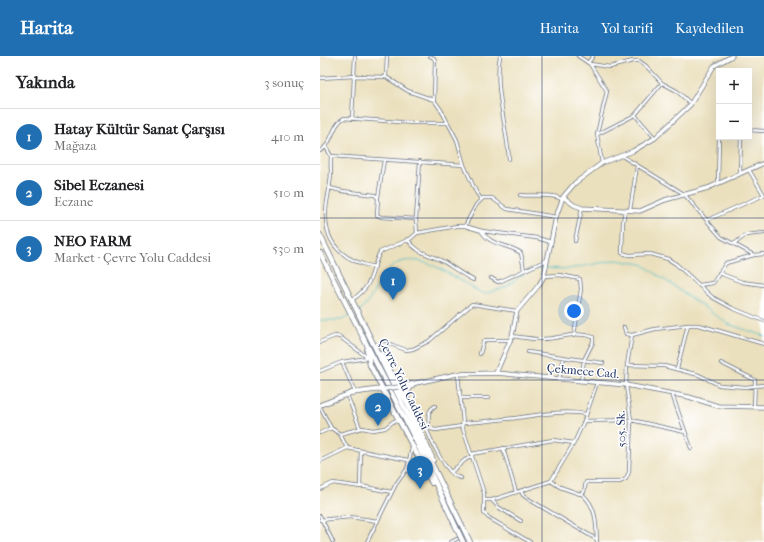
<!DOCTYPE html>
<html lang="tr">
<head>
<meta charset="utf-8">
<style>
  body { margin:0; font-family:"IM FELL French Canon",serif; background:#f6f6f6; color:#202124 }
  .controls { position:absolute; right:12px; top:12px; display:grid; overflow:hidden; border-radius:0px; box-shadow:0 4px 16px #0002 }
  .controls button { width:36px; height:36px; display:grid; place-items:center; padding:0; border:0; border-bottom:1px solid #e0e0e0; background:#fff; color:#202124; font:20px sans-serif }
  .you { position:absolute; left:254px; top:255px; width:14px; height:14px; margin:-10px; border:3px solid #fff; border-radius:50%; background:#1a73e8; box-shadow:0 0 0 6px #1a73e833 }
  .badge { display:grid; place-items:center; width:26px; height:26px; border-radius:50%; background:#1f6fb2; color:#fff; font-size:13px; font-weight:700 }
  .pin { position:absolute; translate:-50% -33px; filter:drop-shadow(0 1px 2px #0008) }
  .pin::after { content:''; position:absolute; top:21px; width:14px; height:12px; background:inherit; clip-path:polygon(0 0,100% 0,50% 100%) }
  .list { margin:0; padding:0; list-style:none }
  h2 { display:flex; justify-content:space-between; align-items:center; height:52px; margin:0; padding:0 16px; font-size:17px }
  h2 small { font-size:13px; font-weight:400; color:#757577 }
  .list li { display:grid; grid-template-columns:26px 1fr auto; gap:12px; align-items:center; box-sizing:border-box; height:56px; padding:0 16px; border-top:1px solid #e0e0e0 }
  .list b { display:block; font-size:15px; white-space:nowrap }
  .list p { margin:0; font-size:13px; white-space:nowrap; color:#757577 }
  .list em { font-size:13px; font-style:normal; color:#757577 }
  .map { position:relative; flex:none; width:444px; height:486px; overflow:hidden }
  header { display:flex; align-items:center; gap:24px; box-sizing:border-box; height:56px; padding:0 20px; background:#1f6fb2; color:#fff }
  header strong { font-size:19px }
  nav { display:flex; gap:22px; margin-inline-start:auto; font-size:14px }
  main { display:flex }
  aside { flex:1; background:#fff }
  .map>svg:first-child { display:block }
  .lines { fill:none; stroke-linecap:round; stroke-linejoin:round }
  .stream { stroke:#50bec8; stroke-width:1 }
  .minor-casing { stroke:#646d7f; stroke-width:4 }
  .tertiary-casing { stroke:#646d7f; stroke-width:5 }
  .secondary-casing { stroke:#646d7f; stroke-width:5.5 }
  .trunk-casing { stroke:#646d7f; stroke-width:6 }
  .minor { stroke:#fff; stroke-width:2.5 }
  .tertiary { stroke:#fff; stroke-width:3.5 }
  .secondary { stroke:#fff; stroke-width:4 }
  .trunk { stroke:#fff; stroke-width:4.5 }
  .tertiary-bridge-casing { stroke:#646d7f; stroke-width:5; stroke-linecap:butt }
  .tertiary-bridge { stroke:#fff; stroke-width:3.5 }
  .grid { fill:none; stroke:#1b2f5e; stroke-width:1; stroke-opacity:0.55 }
  .labels { text-anchor:middle; stroke-width:3; stroke-linejoin:round; paint-order:stroke }
  .street-label { font-size:12px; fill:#1b2f5e; stroke:#fff }
</style>
</head>
<body>
<header>
<strong>Harita</strong>
<nav><a>Harita</a><a>Yol tarifi</a><a>Kaydedilen</a></nav>
</header>
<main>
<aside>
<h2>Yakında<small>3 sonuç</small></h2>
<ul class="list">
<li><span class="badge">1</span><div><b>Hatay Kültür Sanat Çarşısı</b><p>Mağaza</p></div><em>410 m</em></li>
<li><span class="badge">2</span><div><b>Sibel Eczanesi</b><p>Eczane</p></div><em>510 m</em></li>
<li><span class="badge">3</span><div><b>NEO FARM</b><p>Market · Çevre Yolu Caddesi</p></div><em>530 m</em></li>
</ul>
</aside>
<div class="map">
<svg width="444" height="486" viewBox="0 0 444 486">
  <rect width="100%" height="100%" fill="#fff"/>
  <filter id="ink" filterUnits="userSpaceOnUse"><feTurbulence type="fractalNoise" baseFrequency=".025" numOctaves="2"/><feDisplacementMap in="SourceGraphic" scale="8" xChannelSelector="R" yChannelSelector="G"/><feConvolveMatrix kernelMatrix="1 2 1 2 8 2 1 2 1" color-interpolation-filters="sRGB"/></filter>
  <filter id="wash" filterUnits="userSpaceOnUse"><feTurbulence type="fractalNoise" baseFrequency=".012" numOctaves="4" result="noise"/><feDisplacementMap in="SourceGraphic" scale="16" xChannelSelector="R" yChannelSelector="G"/><feGaussianBlur stdDeviation="0.9" result="paint"/><feColorMatrix in="noise" values="0 0 0 0 0 0 0 0 0 0 0 0 0 0 0 0 0 1.4 0 .05"/><feComposite in="paint" operator="in"/></filter>
  <g filter="url(#wash)">
    <rect width="100%" height="100%" fill="#ebe0bd"/>
    <g class="lines">
      <path class="stream" d="M39,255C52,247 55,229 65,217C93,184 136,225 164,238L186,231L209,214L220,212L248,213L296,204L322,208L408,268L444,280
        M0,264H22L29,260"/>
    </g>
  </g>
  <g filter="url(#ink)">
    <g class="lines">
      <g class="minor-casing">
        <path id="minor" d="M110,0L114,2L115,5L114,44
          M180,0C174,31 187,71 189,103
          M258,0L270,8L287,35L277,78L282,107
          M268,7L273,0
          M270,8L290,11L313,5H319L326,10L342,27L357,35L371,48
          M66,21L67,0
          M0,22L35,20L66,21L88,35L114,44L121,54L137,84L144,109L156,136L161,143
          M315,59L335,82
          M32,63L35,0
          M429,74L444,75
          M278,78L315,59L342,27
          M6,91L11,100C10,109 12,118 10,127C9,138 5,150 6,161C6,191 27,206 55,211
          M0,95C13,88 12,68 24,62L94,67H128
          M11,100L144,109
          M302,100L364,138L401,181L434,199L444,198
          M429,114L444,139
          M420,118L421,81
          M398,127L399,80
          M10,132L22,135L55,139L58,142L57,159L61,161L96,163L97,177
          M200,139C211,141 233,137 241,143
          M58,141L64,104
          M305,154L303,166L302,197L309,199L330,198L348,203L356,208L392,241L412,252L444,265
          M310,154L317,110
          M96,163L100,105
          M387,164L444,139
          M145,170L156,149L163,142H172L187,153L236,161
          M162,176C171,190 188,188 201,197L204,214
          M87,183C99,199 108,197 124,206C134,212 143,219 153,224
          M255,185L262,152
          M414,188L426,179L444,177
          M399,217L422,226L444,229
          M224,220L240,219L260,223L261,233L254,280
          M171,222L178,226L181,225L227,204
          M379,229L393,227L406,207L434,199
          M32,244C55,228 49,218 60,196L90,183L97,177L137,170H145L162,175L217,182L231,186
          M304,271L306,278L312,279L335,273L368,269H379L444,288
          M192,280C201,281 211,283 220,283C237,284 256,274 273,281V286L264,304L261,325
          M0,286L15,280L20,281L47,301
          M54,289L70,288L86,294L93,293L109,285L152,248L197,255
          M208,296L283,307
          M160,298L163,286L166,284H191
          M22,306L47,302
          M401,307L435,324L434,351
          M307,309L344,310L379,319L399,329L426,331L444,329
          M357,313L368,269
          M0,315L22,306L35,336
          M138,318L143,367
          M239,323L244,301
          M352,338L371,392
          M27,339L40,372
          M142,342H169
          M88,348L91,347L106,372L116,374L142,370L143,367C161,366 178,364 196,362C220,359 242,354 266,358
          M0,351L11,372L20,378L27,392
          M264,365L311,364L365,376
          M142,370L164,437V457L169,462L210,486
          M106,372C111,384 127,421 141,422
          M109,373C109,364 106,355 115,350
          M0,377L11,372
          M20,378L42,372L53,374L65,372L74,365L79,366
          M183,392L196,436
          M41,395L40,430L72,436
          M151,398L233,384L254,387
          M0,405L27,392L88,404
          M87,413L97,426
          M131,416L145,404L152,400
          M231,425L240,431L260,438L264,436L266,426H300L306,423L309,416L311,364L306,329L307,309L312,279
          M0,433L13,427L41,431
          M201,435L203,439L210,444L276,483
          M262,438C277,451 276,467 277,486
          M165,444H172L231,425L254,387L264,365L277,327
          M172,444L178,451L201,465
          M0,460L13,486
          M0,464L30,461L58,465
          M47,486L76,428L87,413L92,392
          M131,486L137,483"/>
      </g>
      <g class="tertiary-casing">
        <path id="tertiary" d="M243,141L254,149L262,152L320,155L345,144L388,132L444,107
          M176,317L192,280L197,255L219,229L224,220L236,161L243,141L255,127L282,107L313,95L335,82L370,49L394,10L412,0
          M78,331L137,318L176,317L306,329L369,341L398,350L444,351"/>
      </g>
      <g class="secondary-casing">
        <path id="secondary" d="M0,349L31,337L62,333"/>
      </g>
      <g class="trunk-casing">
        <path id="trunk" d="M0,179L150,486
          M0,197L96,385L143,486
          M47,294L50,309L112,427
          M61,298L88,348L113,404
          M87,343V336L93,328"/>
      </g>
      <use href="#minor" class="minor"/>
      <use href="#tertiary" class="tertiary"/>
      <use href="#secondary" class="secondary"/>
      <use href="#trunk" class="trunk"/>
      <g class="tertiary-bridge-casing">
        <path id="tertiary-bridge" d="M65,333L78,331"/>
      </g>
      <use href="#tertiary-bridge" class="tertiary-bridge"/>
    </g>
  </g>
  <path class="grid" d="M222,0V486M0,162H444M0,324H444"/>
  <g class="labels">
    <g class="street-label">
      <text transform="translate(263 315) rotate(5)" y="4">Çekmece Cad.</text>
      <text transform="translate(84 328) rotate(64)" y="4">Çevre Yolu Caddesi</text>
      <text transform="translate(301 373) rotate(-92)" y="4">505. Sk.</text>
    </g>
  </g>
</svg>
<div class="controls">
<button>+</button>
<button>−</button>
</div>
<div class="you"></div>
<div class="pin badge" style="left:73px;top:244px">1</div>
<div class="pin badge" style="left:58px;top:370px">2</div>
<div class="pin badge" style="left:100px;top:433px">3</div>
</div>
</main>
</body>
</html>
